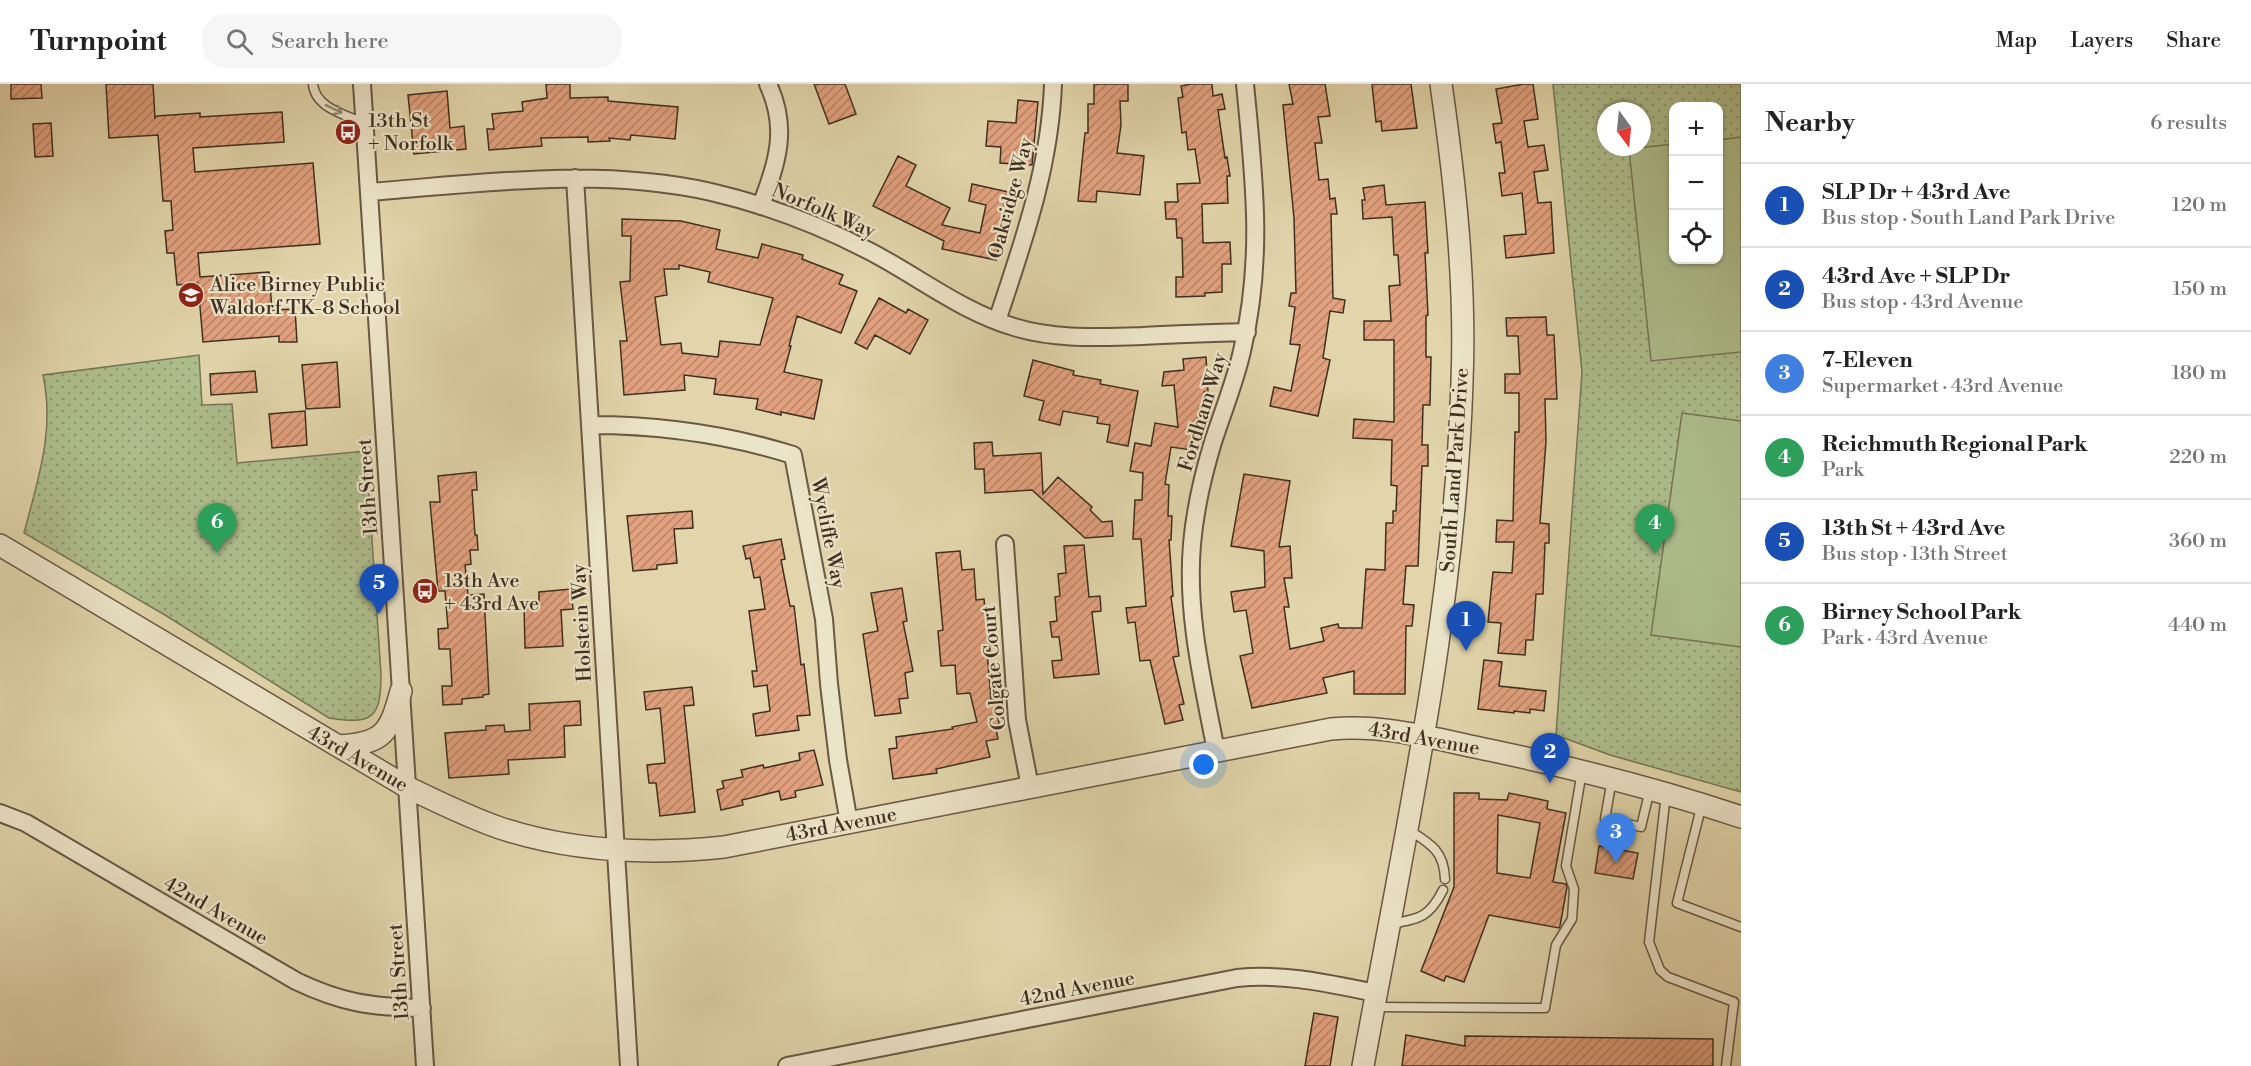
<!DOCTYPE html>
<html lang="en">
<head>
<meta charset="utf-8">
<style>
  body { margin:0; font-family:"Libre Bodoni",serif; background:#f6f6f6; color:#222 }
  .controls { position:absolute; right:18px; top:18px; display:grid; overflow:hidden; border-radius:12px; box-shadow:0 2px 4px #0004 }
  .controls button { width:54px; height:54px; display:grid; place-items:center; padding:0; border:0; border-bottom:2px solid #e0e0e0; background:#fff; color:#222; font:30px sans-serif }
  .compass { position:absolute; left:1597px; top:18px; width:54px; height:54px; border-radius:50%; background:#fff; box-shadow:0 2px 4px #0004; rotate:165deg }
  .you { position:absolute; left:1204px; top:681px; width:21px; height:21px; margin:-15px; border:4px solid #fff; border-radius:50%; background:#1a73e8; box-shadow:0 0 0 9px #1a73e833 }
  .badge { display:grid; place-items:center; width:39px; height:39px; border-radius:50%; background:#8f2418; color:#fff; font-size:20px; font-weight:700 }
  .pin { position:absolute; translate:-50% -50px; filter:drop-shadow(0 2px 3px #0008) }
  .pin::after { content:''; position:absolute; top:32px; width:21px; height:18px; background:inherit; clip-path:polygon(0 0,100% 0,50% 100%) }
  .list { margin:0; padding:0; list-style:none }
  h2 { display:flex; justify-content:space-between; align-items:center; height:78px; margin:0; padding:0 24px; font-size:26px }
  h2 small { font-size:20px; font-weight:400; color:#767676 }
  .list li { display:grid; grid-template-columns:39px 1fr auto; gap:18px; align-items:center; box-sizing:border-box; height:84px; padding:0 24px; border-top:2px solid #e0e0e0 }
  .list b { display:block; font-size:22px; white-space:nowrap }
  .list p { margin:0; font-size:20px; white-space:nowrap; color:#767676 }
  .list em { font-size:20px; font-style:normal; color:#767676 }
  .icon { flex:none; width:33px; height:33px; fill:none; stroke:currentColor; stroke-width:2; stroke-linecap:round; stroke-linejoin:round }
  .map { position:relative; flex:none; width:1741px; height:982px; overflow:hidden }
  header { display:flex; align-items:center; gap:36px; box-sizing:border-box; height:84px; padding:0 30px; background:#fff; border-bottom:2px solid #e0e0e0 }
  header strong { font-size:28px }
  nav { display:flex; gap:33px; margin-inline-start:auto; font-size:21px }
  .search { width:420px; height:54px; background:#f6f6f6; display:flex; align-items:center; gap:15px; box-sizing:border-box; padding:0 21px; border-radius:24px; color:#767676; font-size:22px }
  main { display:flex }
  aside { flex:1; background:#fff }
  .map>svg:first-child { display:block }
  .park { fill:url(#park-dots); stroke:#767657; stroke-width:1.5; fill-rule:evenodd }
  .pitch { fill:#aebe8d; stroke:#767657; stroke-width:1.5 }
  .building { fill:url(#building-hatch); stroke:#3f2f21; stroke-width:1.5; fill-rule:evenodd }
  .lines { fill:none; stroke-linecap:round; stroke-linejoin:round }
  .service-casing { stroke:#685844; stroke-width:11 }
  .minor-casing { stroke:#685844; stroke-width:20 }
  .tertiary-casing { stroke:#685844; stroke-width:24 }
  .service { stroke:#ece4c8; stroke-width:8 }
  .minor { stroke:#ece4c8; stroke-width:16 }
  .tertiary { stroke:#ece4c8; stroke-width:21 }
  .oneway { stroke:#968a74 }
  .labels { text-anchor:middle; stroke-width:4.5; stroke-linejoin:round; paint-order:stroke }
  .poi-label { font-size:20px; fill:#3f2f21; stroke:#ece4c8; text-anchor:start }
  .street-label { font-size:20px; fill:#3f2f21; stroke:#ece4c8 }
</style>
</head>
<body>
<header>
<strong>Turnpoint</strong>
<div class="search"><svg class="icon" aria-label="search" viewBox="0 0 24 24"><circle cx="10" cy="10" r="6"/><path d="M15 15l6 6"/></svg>Search here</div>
<nav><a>Map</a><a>Layers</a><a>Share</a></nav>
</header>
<main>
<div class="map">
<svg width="1741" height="982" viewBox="0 0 1741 982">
  <defs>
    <pattern id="park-dots" width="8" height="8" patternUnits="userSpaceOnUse" patternTransform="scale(1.5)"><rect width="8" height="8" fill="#aebe8d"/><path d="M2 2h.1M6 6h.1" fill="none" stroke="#8f9b73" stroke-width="1.8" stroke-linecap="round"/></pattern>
    <pattern id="building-hatch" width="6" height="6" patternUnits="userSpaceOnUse" patternTransform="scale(1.5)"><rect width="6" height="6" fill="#e3a27f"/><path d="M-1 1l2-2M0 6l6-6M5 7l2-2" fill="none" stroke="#b98468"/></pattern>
  </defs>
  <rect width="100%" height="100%" fill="#e2d5ab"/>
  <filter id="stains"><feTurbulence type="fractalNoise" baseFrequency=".00333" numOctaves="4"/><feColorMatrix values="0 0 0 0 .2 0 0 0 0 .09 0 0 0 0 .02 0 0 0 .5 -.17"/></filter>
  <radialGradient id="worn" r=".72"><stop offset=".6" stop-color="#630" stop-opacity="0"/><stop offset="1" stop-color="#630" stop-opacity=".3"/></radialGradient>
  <path class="park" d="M1553,0H1741V708L1610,671L1556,651L1582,288ZM1674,22H1718V176H1674ZM1606,27H1642V63H1606Z
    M199,271L202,321L232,320L237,379L366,367L381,590C381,634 373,641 329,634L165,531L24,449C38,395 55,347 43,291Z"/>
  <path class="pitch" d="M1741,53V268L1651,277L1629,65L1673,60L1674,176H1718L1719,56Z
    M1682,329L1741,337V563L1651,551Z"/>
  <path class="building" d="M11,0H41L42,14L11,15Z
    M106,0H153L155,34L157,32L200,29V33L282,28L284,58L193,64L195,88L313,79L320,160L198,169L200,193L269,188L272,226L295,225L297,258H279V252L203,258L198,199L177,201L174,169H167L165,147L173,146L171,117H163L158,51L109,54Z
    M546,0H570V14L608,13V17L678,23L675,55L631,51L630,56L609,54L610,57L588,58V53L541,54L542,62L489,66L487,45H494L492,30L523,27L522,18L547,14Z
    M814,0H845L856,30L829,40Z
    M1094,0H1128V17H1120L1121,41L1117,69L1144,72L1140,111L1097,107L1096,118L1078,117L1085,49H1088V20H1094Z
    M1191,0H1212L1213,12L1222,10L1225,25L1218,26L1225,74L1227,73L1230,92H1227L1228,119L1202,120L1203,159L1230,158L1231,180H1222V208L1205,209V212L1176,213V193H1183L1182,154H1177L1176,135H1166L1165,118H1178L1177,100L1200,99L1195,65L1188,66L1186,48L1182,49L1178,14L1183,13L1181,2Z
    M1289,0H1325L1330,32L1318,33L1322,59H1315L1319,96L1328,95L1330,115L1335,114L1337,130H1331L1333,214L1345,216L1343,229L1330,227L1323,274L1330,276L1318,332L1270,322L1274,303L1291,307L1300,261L1290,260L1295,223L1289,222L1291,209H1296L1294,134L1283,21L1293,20Z
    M1372,0H1411L1417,44L1382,47L1381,37L1376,38Z
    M1524,0H1533L1538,35L1524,37L1528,63L1544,61L1548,86L1534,88L1538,119L1551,118L1554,169L1506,174L1504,152L1526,150L1522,109L1502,112L1499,89H1505L1501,58L1496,59L1493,40L1502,39L1496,5Z
    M447,7L450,44L464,42L466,65L414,70L408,11Z
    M1018,16L1038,18L1032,81L1000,79L1001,63L986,62L988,37L1016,39Z
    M51,39L53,72L35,73L33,40Z
    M898,72L916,81L906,102L950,124L942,141L980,149L986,121L969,117L972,100L1013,109L1006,144H1003L996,176L942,165L944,157L873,122Z
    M1384,101L1386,121L1425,118L1428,169H1425L1428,231L1426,232V273H1431L1430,321H1423L1422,361H1428V382H1422L1418,482H1406L1403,520L1414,521L1412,542H1406L1405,610H1354V587L1323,594L1327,609L1252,624L1240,572L1253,569L1246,526L1234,528L1231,508L1265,503L1264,467L1231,462L1244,390L1290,397L1279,463L1290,462L1292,494H1284L1289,523H1284L1290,565L1324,557L1321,544L1338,540L1339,544H1362L1366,485L1385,486L1386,439H1393V427H1396L1397,402L1391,401L1392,356L1353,354L1354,335L1394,338V256H1364V237H1391L1389,202L1400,201L1398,171H1394L1392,133L1363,135L1362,116H1365L1363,104Z
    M622,135L681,137L720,146L716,165L758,174L762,160L803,171L802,175L843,191L839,200L857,207L841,249L797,232L789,262H791L784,288L822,296L814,335L781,328V331L756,325L758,315L714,310L716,295L684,291L685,306L624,311L620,257H627L620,198L630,197L631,152H622ZM679,181L710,188L708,198L773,214L760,261L720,257L718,273L682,269L681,259L661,261L655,213L667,211L664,185H679Z
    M879,214L906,229L908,225L928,236L910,270L875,251L867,265L855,259Z
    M1546,233L1547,251H1554L1557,315H1545L1546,357L1540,439L1549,440V459H1545L1543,510H1536L1533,556H1526L1525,571L1498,569L1501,539L1488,538L1493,488L1512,489L1514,458H1496L1497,436L1513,437L1515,348H1519V309H1505V290H1520L1518,252H1507L1506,234Z
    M1206,273L1208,308H1204L1205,326H1199L1192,366L1171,363L1165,400L1169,401L1168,432H1172L1171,456H1169L1173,512L1171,513L1179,572L1173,573L1184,620L1179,621L1183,636L1165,640L1150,576L1140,577L1135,538L1128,539L1126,524L1146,522L1141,455H1133L1135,416H1142L1143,389L1130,387L1135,359L1151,362L1155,339L1178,343L1174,301L1162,302L1164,288L1184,286L1183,275Z
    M1033,276L1074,287L1073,291L1101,296L1100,300L1138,307L1128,362L1107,358L1110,341L1097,339L1098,333L1063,327L1060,341L1039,336L1044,317L1024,312Z
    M337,278L340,323L306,325L302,281Z
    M255,287L257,308L211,311L210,290Z
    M305,327L307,361L272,364L269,330Z
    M992,358L993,372L1041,369L1043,410L1058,393L1092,423L1090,426L1102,438L1112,437L1113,452L1085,454L1032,406L985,409L984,385H975L974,359Z
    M476,388L477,406H472L475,451H477L478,466H470L471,480L465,481L468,511L484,510L489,610L483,611V613L462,615V620L443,621L442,602H452L450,565H439L438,545L448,544L445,507H438L430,418H440L438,392Z
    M692,427L693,444L674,445L677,479L657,481V485L633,487L627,432Z
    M781,455L785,475L781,476L790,522H794L801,581L804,580L810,631L797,632L799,646L756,652L753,630L770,627L767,601L754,603L752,587H757L749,527L765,525L760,493L754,494L750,474L746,475L743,462Z
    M1084,461L1089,513L1100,512L1101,527L1092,528L1099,590L1054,594L1052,577L1062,576L1059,553H1052L1050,538L1057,537L1055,513L1060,512L1058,490L1066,489L1064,462Z
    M960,467L962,486L974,485L976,516L984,515L990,567H987L991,615H994L1000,644L996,645L998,655L986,657L990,673L936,685L937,689L893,695L889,665L897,664L896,653L953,645L952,643L977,638L970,609L957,610L955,581L941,582L938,547L943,546L936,469Z
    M902,504L907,537L903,538L913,587L905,589L908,614L899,615L901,629L875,632L863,550L878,547L871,509Z
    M571,505L573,525L561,526L563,562L525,564L524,522L539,521V508Z
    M1484,576L1502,578L1499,602L1546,607L1544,627L1530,625V629L1514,627V629L1478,625Z
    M692,603L694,621L684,622L695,728L660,732L656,699H649L647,681L665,679L660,624L646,626L644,608Z
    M580,617L581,641L564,642L565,673L508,676L509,690L449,694L445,649L486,646V642L504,641L505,648L530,646L529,620Z
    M814,666L823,701L795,707L796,713L781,716L779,707L742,716L743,721L721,726L717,706L724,704L722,697L743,693L741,686L763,681L764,684L800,676L799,669Z
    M1454,709H1479V715L1507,716L1509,709L1548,717L1547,725L1566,729L1553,798L1566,800L1567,803L1560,842L1559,844L1489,831L1464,898L1446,892L1444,897L1421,887L1454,803ZM1498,731L1540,739L1530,794L1497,789Z
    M1599,762L1638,769L1633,795L1595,789Z
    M1314,929L1338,933L1330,982H1305Z
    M1406,951L1465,962V952L1713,955V982H1402Z"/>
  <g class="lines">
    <g class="service-casing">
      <path id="service" d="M313,0C315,24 346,31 364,39
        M1612,695L1605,735L1641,743L1650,705
        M1666,710L1649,858L1660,886L1668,893L1734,918L1726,982
        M1702,720L1677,819L1741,843
        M1409,746C1431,760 1444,767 1445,795
        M1390,840C1419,835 1429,834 1443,806
        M1374,923L1545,924L1556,861L1572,835L1574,805L1566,782L1582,687"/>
    </g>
    <g class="minor-casing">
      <path id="minor" d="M362,0L425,982
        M575,94L629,982
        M370,108C483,99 598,83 711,108C767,121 822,142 873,169C920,194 963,228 1014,243C1056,256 1099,253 1142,252C1177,250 1212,249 1247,248
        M761,122C777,78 789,45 768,0
        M997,237C1023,158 1050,84 1053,0
        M590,341C661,341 726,350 793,371L824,535L829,600L838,676L849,739
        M1005,460L1017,636L1030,703
        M1216,667C1203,599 1186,530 1192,460C1195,425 1203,391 1213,358C1223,327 1235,298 1242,267C1264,173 1254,94 1245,0
        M0,729L26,739L296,897C342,919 371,923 422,924
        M787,982L1237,894C1285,889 1330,900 1376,909"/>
    </g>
    <g class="tertiary-casing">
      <path id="tertiary" d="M0,461L407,703C438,718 468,733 500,744C573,768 649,771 724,763L1331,645C1385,640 1436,655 1489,666C1574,684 1658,705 1741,733
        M338,662C384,660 390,648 401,607
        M1363,982C1404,756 1455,528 1462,298C1466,198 1455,98 1441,0"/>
    </g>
    <use href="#service" class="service"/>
    <use href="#minor" class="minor"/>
    <use href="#tertiary" class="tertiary"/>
  </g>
  <defs><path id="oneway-shaft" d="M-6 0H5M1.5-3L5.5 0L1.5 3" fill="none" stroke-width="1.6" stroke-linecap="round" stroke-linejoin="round" transform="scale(1.5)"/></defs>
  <use class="oneway" href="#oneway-shaft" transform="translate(334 25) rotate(26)"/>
  <defs>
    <g id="bus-disc" transform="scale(1.35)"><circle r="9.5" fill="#8f2418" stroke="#ece4c8"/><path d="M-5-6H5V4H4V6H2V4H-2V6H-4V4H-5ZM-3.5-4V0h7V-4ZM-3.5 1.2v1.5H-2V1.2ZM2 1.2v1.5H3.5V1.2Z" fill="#fff"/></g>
    <g id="school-disc" transform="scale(1.35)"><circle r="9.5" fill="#8f2418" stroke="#ece4c8"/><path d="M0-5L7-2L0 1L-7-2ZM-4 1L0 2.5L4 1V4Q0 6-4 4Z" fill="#fff"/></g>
  </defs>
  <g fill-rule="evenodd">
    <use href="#bus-disc" x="348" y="48"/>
    <use href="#school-disc" x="191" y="211"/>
    <use href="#bus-disc" x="425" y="507"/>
  </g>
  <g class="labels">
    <g class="poi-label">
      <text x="368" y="43">13th St<tspan x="368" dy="23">+ Norfolk</tspan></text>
      <text x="210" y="207">Alice Birney Public<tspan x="210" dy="23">Waldorf TK-8 School</tspan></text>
      <text x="444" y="503">13th Ave<tspan x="444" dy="23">+ 43rd Ave</tspan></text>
    </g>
    <g class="street-label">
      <text transform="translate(1010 114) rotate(-75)" y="7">Oakridge Way</text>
      <text transform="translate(824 126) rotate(23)" y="7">Norfolk Way</text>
      <text transform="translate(1202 328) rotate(-73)" y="7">Fordham Way</text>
      <text transform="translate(1454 386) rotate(-86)" y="7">South Land Park Drive</text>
      <text transform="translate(367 403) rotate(-94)" y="7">13th Street</text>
      <text transform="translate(829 449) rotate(79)" y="7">Wycliffe Way</text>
      <text transform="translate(581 539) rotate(-93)" y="7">Holstein Way</text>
      <text transform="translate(993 584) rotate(-95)" y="7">Colgate Court</text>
      <text transform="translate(1424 654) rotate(10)" y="7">43rd Avenue</text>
      <text transform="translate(358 674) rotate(30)" y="7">43rd Avenue</text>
      <text transform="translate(841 740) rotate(-11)" y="7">43rd Avenue</text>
      <text transform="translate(216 826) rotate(30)" y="7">42nd Avenue</text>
      <text transform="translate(398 888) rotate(-94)" y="7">13th Street</text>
      <text transform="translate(1077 904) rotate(-11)" y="7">42nd Avenue</text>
    </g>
  </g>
  <rect width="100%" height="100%" filter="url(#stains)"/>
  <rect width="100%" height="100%" fill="url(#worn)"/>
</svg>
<div class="controls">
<button>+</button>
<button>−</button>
<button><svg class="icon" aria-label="locate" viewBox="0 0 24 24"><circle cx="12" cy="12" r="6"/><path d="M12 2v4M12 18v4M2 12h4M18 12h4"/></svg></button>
</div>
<svg class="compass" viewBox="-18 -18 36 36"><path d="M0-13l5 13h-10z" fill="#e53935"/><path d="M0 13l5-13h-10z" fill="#767676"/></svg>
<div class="you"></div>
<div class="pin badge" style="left:1466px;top:567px;background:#1a4fb4">1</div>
<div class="pin badge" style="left:1550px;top:699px;background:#1a4fb4">2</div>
<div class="pin badge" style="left:1616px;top:779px;background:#3f7fe0">3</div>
<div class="pin badge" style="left:1655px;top:470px;background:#2e9e5b">4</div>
<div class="pin badge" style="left:379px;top:530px;background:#1a4fb4">5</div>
<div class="pin badge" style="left:217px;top:469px;background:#2e9e5b">6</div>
</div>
<aside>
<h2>Nearby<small>6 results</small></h2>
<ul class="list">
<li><span class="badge" style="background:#1a4fb4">1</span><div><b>SLP Dr + 43rd Ave</b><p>Bus stop · South Land Park Drive</p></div><em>120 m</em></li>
<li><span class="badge" style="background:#1a4fb4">2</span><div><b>43rd Ave + SLP Dr</b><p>Bus stop · 43rd Avenue</p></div><em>150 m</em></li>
<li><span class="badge" style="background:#3f7fe0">3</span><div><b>7-Eleven</b><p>Supermarket · 43rd Avenue</p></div><em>180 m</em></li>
<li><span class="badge" style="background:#2e9e5b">4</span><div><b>Reichmuth Regional Park</b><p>Park</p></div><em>220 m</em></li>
<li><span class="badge" style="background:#1a4fb4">5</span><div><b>13th St + 43rd Ave</b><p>Bus stop · 13th Street</p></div><em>360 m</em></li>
<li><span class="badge" style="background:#2e9e5b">6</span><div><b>Birney School Park</b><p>Park · 43rd Avenue</p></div><em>440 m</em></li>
</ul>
</aside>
</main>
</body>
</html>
